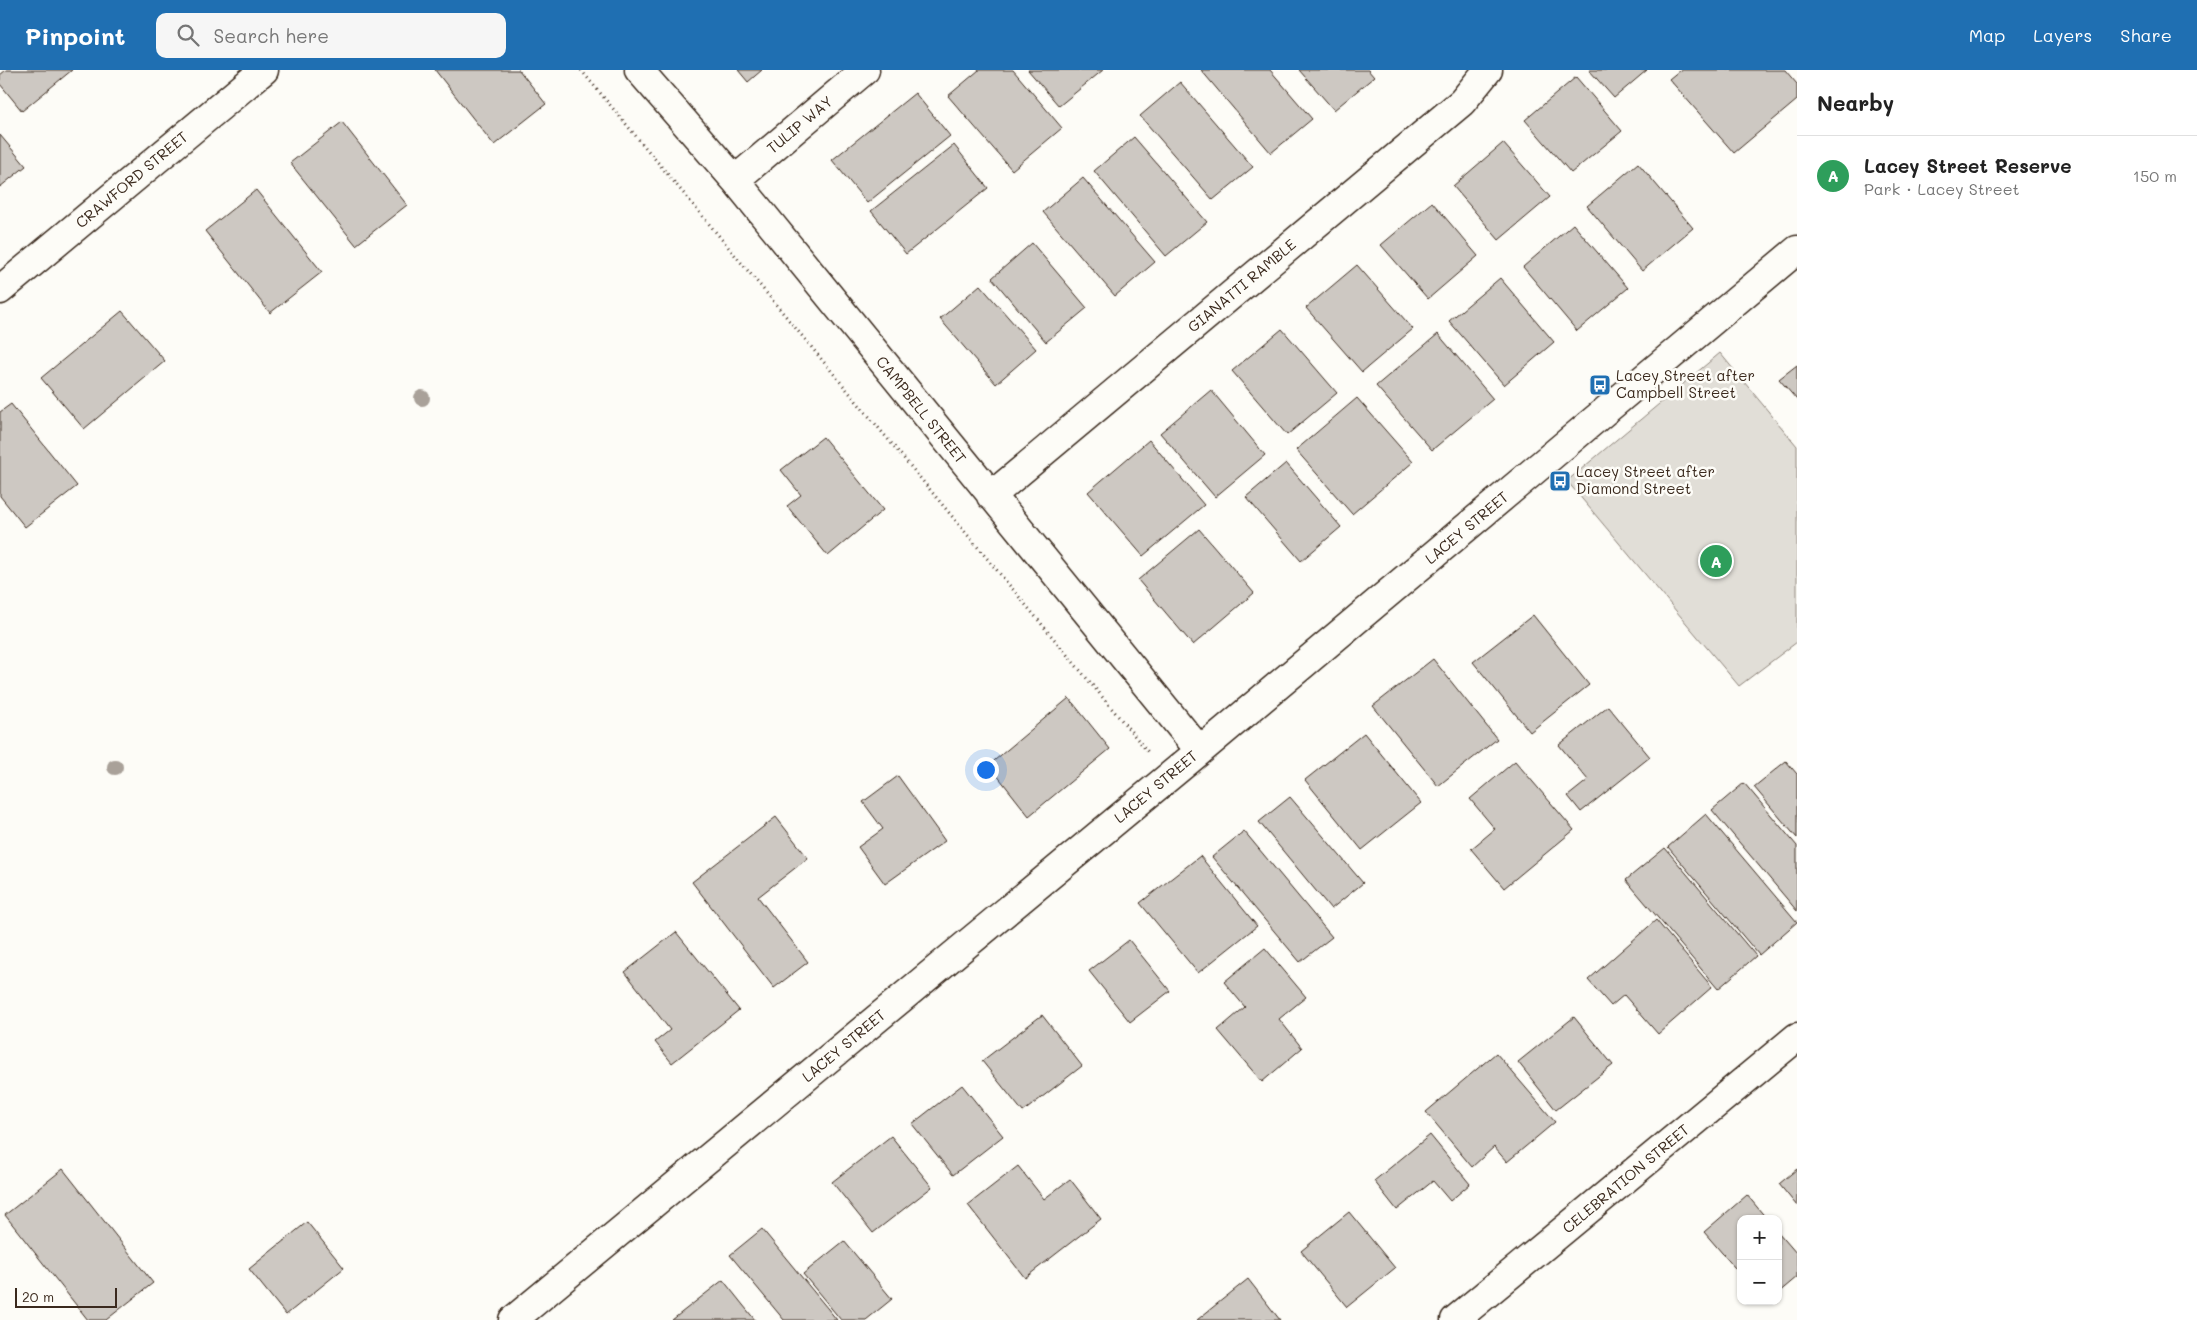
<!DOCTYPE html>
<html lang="en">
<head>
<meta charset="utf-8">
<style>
  body { margin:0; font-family:Mali,sans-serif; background:#f6f6f6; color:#222 }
  .controls { position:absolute; right:15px; bottom:15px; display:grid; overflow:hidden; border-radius:10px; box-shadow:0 1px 4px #0004 }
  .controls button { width:45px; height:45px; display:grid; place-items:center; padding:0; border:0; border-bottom:1px solid #e0e0e0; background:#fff; color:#222; font:25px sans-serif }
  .scale { position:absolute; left:15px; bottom:12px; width:102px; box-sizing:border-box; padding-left:5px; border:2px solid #3b2a1e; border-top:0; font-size:14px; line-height:18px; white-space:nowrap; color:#3b2a1e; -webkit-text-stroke:4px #fdfcf7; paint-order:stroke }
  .you { position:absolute; left:985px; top:699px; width:18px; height:18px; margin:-12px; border:4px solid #fff; border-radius:50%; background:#1a73e8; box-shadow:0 0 0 8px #1a73e833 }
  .badge { display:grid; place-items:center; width:32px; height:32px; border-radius:50%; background:#1f6fb2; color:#fff; font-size:16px; font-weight:700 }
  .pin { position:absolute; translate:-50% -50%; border:2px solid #fff; box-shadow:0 1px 5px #0006 }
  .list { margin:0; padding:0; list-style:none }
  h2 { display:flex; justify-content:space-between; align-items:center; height:65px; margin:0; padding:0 20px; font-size:21px }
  h2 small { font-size:16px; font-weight:400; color:#767676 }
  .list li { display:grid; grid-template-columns:32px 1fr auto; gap:15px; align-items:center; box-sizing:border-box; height:80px; padding:0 20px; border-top:1px solid #e0e0e0 }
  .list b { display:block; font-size:19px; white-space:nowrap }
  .list p { margin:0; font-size:16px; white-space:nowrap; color:#767676 }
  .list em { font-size:16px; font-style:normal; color:#767676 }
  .icon { flex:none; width:28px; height:28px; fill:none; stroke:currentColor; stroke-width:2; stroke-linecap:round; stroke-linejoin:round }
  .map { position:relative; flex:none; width:1797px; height:1250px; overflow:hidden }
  header { display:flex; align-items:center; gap:30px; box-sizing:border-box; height:70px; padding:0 25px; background:#1f6fb2; color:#fff }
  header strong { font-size:24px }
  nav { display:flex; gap:28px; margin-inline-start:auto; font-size:18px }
  .search { width:350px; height:45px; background:#f6f6f6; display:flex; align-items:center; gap:12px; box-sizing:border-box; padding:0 18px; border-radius:10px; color:#767676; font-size:19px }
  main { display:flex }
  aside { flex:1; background:#fff }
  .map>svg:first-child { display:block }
  .green { fill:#e1ded7; stroke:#8e847a }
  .building { fill:#cdc8c2; stroke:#3b2a1e }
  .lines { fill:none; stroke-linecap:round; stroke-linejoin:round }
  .minor-casing { stroke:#3b2a1e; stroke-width:31 }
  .path { stroke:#3b2a1e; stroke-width:3; stroke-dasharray:1 4; stroke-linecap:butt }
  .minor { stroke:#fdfcf7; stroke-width:28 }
  .tree { fill:#a9a199 }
  .labels { text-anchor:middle; stroke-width:5; stroke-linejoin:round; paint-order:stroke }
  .street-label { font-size:15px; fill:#3b2a1e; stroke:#fdfcf7 }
  .poi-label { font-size:15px; fill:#3b2a1e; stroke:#fdfcf7; text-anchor:start }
</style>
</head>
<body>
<header>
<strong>Pinpoint</strong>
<div class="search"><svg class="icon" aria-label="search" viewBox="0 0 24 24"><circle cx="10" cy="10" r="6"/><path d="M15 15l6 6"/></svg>Search here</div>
<nav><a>Map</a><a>Layers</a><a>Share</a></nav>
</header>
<main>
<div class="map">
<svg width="1797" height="1250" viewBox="0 0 1797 1250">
  <rect width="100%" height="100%" fill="#fdfcf7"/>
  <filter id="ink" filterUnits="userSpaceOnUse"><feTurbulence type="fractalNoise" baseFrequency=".02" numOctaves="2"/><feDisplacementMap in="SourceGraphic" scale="10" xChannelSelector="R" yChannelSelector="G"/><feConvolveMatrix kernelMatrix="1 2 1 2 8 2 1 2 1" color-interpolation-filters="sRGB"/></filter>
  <g filter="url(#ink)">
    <path class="green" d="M1720,283L1797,376V572L1739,616L1567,411Z"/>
    <path class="building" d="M6,0H72L22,41L0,14V5Z
      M435,0H519L546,34L494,75Z
      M738,0H762L748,12Z
      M979,0H1013L1062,58L1012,100L948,26Z
      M1028,0H1103L1059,36Z
      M1201,0H1270L1312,49L1271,83Z
      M1299,0H1368L1374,7L1334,40Z
      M1589,0H1647L1614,28Z
      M1680,0H1785L1797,14V30L1734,83L1669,9Z
      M1576,7L1622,61L1571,103L1525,50Z
      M1180,12L1253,97L1213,130L1140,46Z
      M915,23L950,66L867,133L832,90Z
      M342,52L407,135L356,175L290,93Z
      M0,65L26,96L0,117Z
      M1134,67L1207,152L1166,186L1094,101Z
      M1503,73L1550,127L1499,170L1453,116Z
      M954,75L988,118L906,184L871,141Z
      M1638,93L1693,158L1642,201L1587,136Z
      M1083,108L1155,192L1115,226L1043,142Z
      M256,120L322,202L270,243L205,161Z
      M1432,132L1478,186L1428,229L1381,175Z
      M1573,154L1628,218L1577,261L1523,197Z
      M1032,173L1087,238L1046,272L992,208Z
      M1357,195L1413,259L1362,302L1306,238Z
      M1500,208L1554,272L1504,315L1449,251Z
      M980,215L1036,279L996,314L940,249Z
      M122,241L165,291L84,359L41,308Z
      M1282,259L1337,323L1287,365L1232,301Z
      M1438,264L1493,329L1432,380L1376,316Z
      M1797,295V330L1779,309Z
      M1211,320L1265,385L1215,427L1160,363Z
      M1357,328L1413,392L1352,444L1296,380Z
      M11,334L77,416L25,457L0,426V342Z
      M823,367L883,440L828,486L787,436L801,425L781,400Z
      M1149,370L1204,435L1143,486L1088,422Z
      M1286,393L1341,457L1301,491L1246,427Z
      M1199,459L1254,523L1193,575L1138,510Z
      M1533,545L1589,615L1530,662L1473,592Z
      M1433,589L1497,669L1438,716L1373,636Z
      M1069,628L1110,679L1029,746L989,695Z
      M1608,636L1650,687L1581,742L1568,726L1588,710L1559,675Z
      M1364,663L1421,733L1362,780L1305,710Z
      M1515,691L1574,760L1504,818L1471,779L1495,759L1470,729Z
      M1786,691L1797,704V768L1754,717Z
      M898,706L945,771L885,814L858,777L883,759L863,732Z
      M1744,713L1797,776V841L1712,740Z
      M1290,727L1363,813L1331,839L1259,752Z
      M1706,744L1797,852L1759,885L1668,777Z
      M776,747L808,788L758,827L808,892L774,918L692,812Z
      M1244,761L1332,867L1300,892L1212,787Z
      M1665,778L1756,886L1718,919L1626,810Z
      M1200,786L1257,856L1198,903L1140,833Z
      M1656,850L1712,917L1658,964L1624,925L1611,936L1588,910Z
      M676,862L739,940L672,993L655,972L670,960L625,902Z
      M1129,870L1170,921L1130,952L1089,901Z
      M1265,878L1306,927L1279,949L1302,978L1262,1012L1218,960L1245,937L1224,912Z
      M1042,945L1082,996L1023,1042L982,991Z
      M1574,947L1613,995L1556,1040L1518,992Z
      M1496,983L1555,1052L1507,1092L1494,1077L1472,1097L1426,1042Z
      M962,1015L1003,1066L953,1105L912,1054Z
      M1430,1065L1470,1114L1450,1131L1433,1111L1397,1140L1374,1111Z
      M891,1066L932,1117L873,1163L832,1112Z
      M1018,1096L1044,1129L1070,1109L1101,1149L1025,1208L968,1135Z
      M63,1099L153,1213L106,1250H88L5,1145Z
      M1797,1099V1136L1779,1114Z
      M1747,1125L1767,1149H1741V1205L1704,1162Z
      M1349,1142L1395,1198L1347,1237L1301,1181Z
      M307,1152L344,1198L286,1245L249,1199Z
      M762,1159L837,1250H784L730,1185Z
      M1778,1162L1797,1184V1207L1778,1223Z
      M844,1171L892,1229L866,1250H841L803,1204Z
      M1248,1209L1280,1250H1197Z
      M723,1210L755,1250H672Z"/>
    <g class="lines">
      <g class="minor-casing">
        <path id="minor" d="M639,0L735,110L1200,681
          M735,110L865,0
          M0,220L264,0
          M991,426L1462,32L1488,0
          M513,1250L1200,681L1797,180
          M1455,1250L1797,967"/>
      </g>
      <path class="path" d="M581,0L1148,682"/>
      <use href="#minor" class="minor"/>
    </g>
    <g class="tree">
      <circle cx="422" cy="328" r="8"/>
      <circle cx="115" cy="697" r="8"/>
    </g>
  </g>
  <defs>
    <g id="bus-square" transform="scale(1.125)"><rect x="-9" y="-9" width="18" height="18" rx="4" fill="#1f6fb2" stroke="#fdfcf7"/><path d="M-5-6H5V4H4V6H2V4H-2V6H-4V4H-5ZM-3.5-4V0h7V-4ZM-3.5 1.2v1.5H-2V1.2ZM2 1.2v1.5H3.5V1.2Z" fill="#fff"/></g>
  </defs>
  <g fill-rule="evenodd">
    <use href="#bus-square" x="1600" y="315"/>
    <use href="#bus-square" x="1560" y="411"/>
  </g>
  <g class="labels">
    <g class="street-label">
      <text transform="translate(800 55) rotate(-40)" y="5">TULIP WAY</text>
      <text transform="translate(132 110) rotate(-40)" y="5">CRAWFORD STREET</text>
      <text transform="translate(1242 216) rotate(-40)" y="5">GIANATTI RAMBLE</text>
      <text transform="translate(921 340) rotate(51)" y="5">CAMPBELL STREET</text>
      <text transform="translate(1467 458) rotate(-40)" y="5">LACEY STREET</text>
      <text transform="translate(1156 717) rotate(-40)" y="5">LACEY STREET</text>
      <text transform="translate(844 976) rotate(-40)" y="5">LACEY STREET</text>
      <text transform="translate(1626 1109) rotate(-40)" y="5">CELEBRATION STREET</text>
    </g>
    <g class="poi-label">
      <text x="1616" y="311">Lacey Street after<tspan x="1616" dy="17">Campbell Street</tspan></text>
      <text x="1576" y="407">Lacey Street after<tspan x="1576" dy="17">Diamond Street</tspan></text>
    </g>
  </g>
</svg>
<div class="controls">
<button>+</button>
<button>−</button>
</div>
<div class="scale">20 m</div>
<div class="you"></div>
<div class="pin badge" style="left:1716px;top:491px;background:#2e9e5b">A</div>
</div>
<aside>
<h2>Nearby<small></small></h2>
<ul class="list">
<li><span class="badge" style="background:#2e9e5b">A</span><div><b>Lacey Street Reserve</b><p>Park · Lacey Street</p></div><em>150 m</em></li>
</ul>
</aside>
</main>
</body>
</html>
